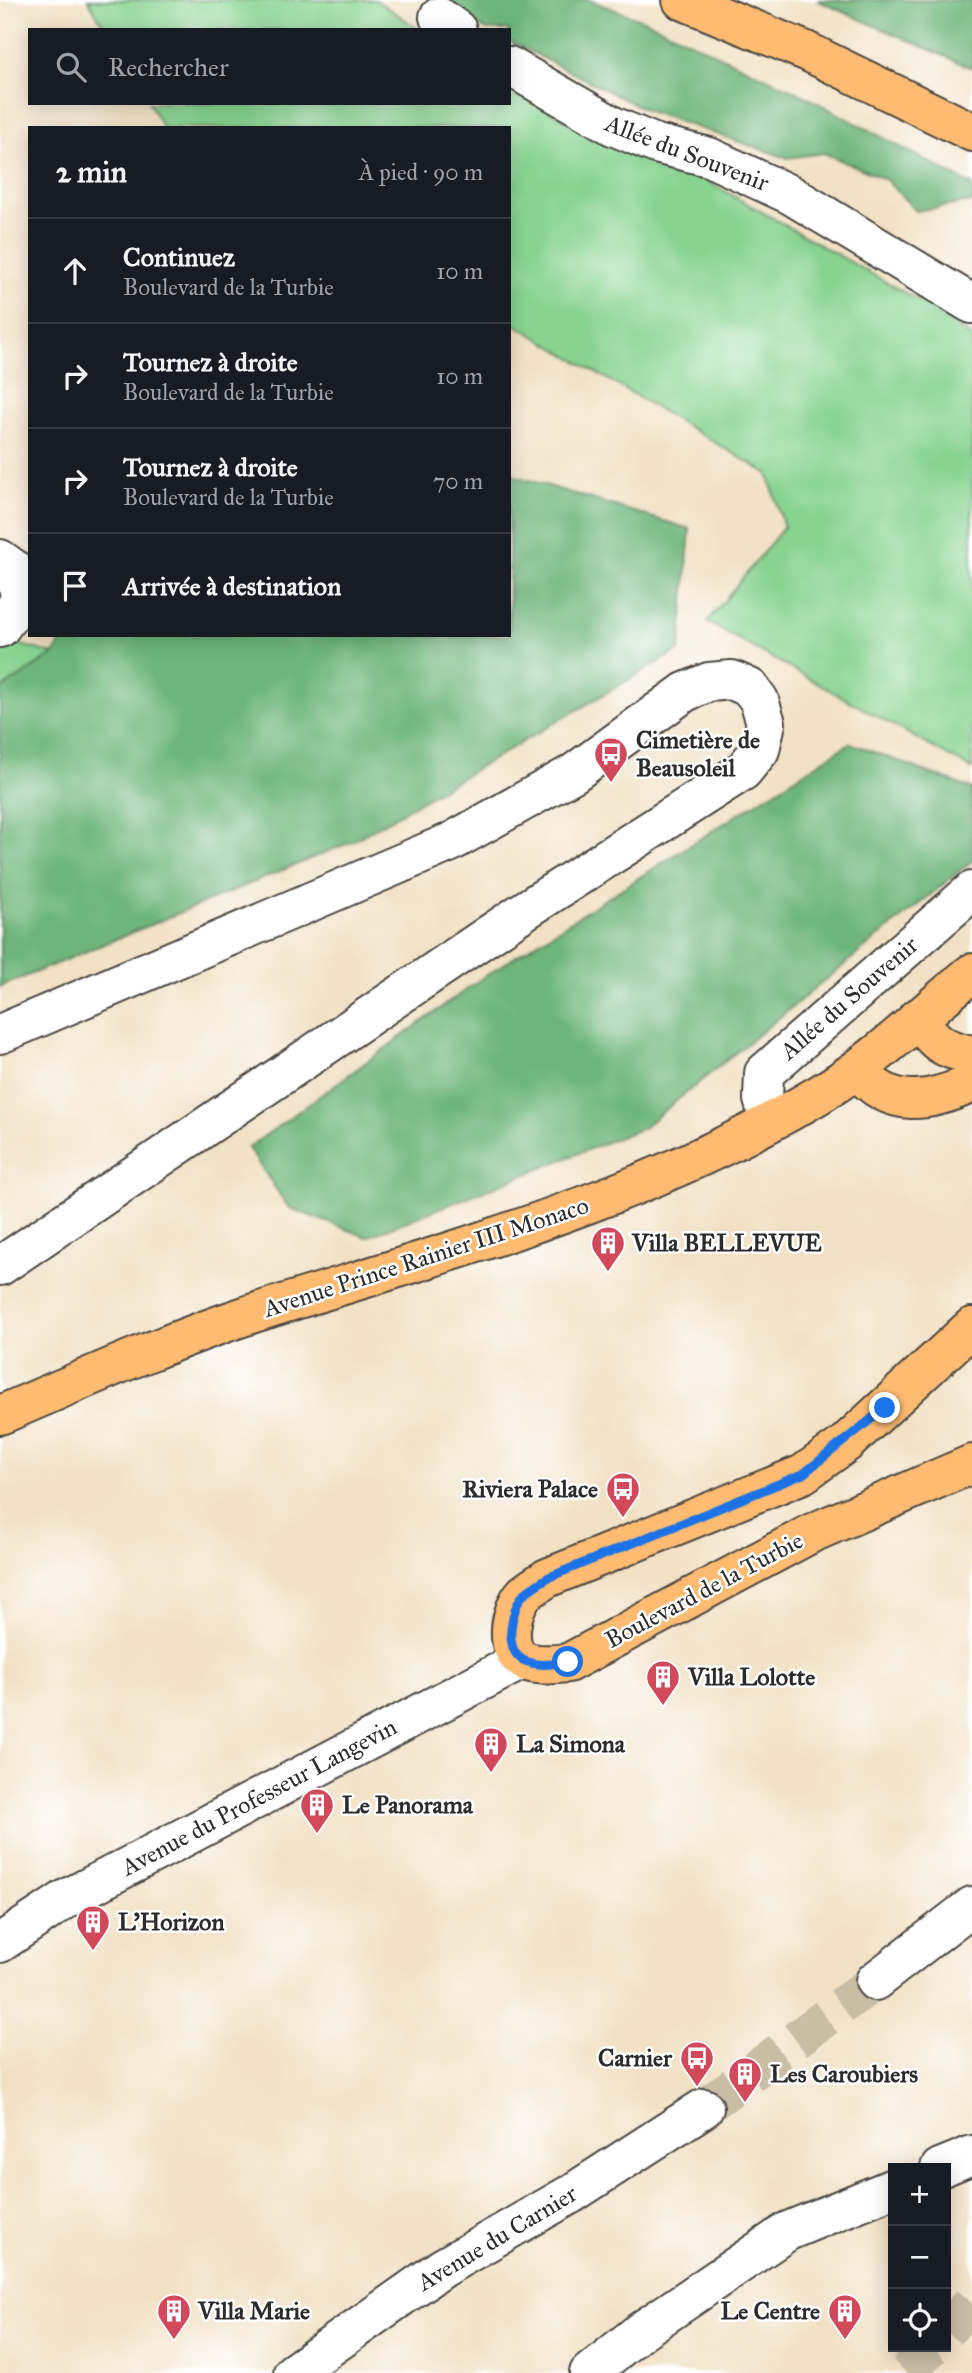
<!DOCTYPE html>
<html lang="fr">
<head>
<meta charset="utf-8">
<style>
  body { margin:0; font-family:"IM FELL Great Primer",serif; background:#20242c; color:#f1f3f6 }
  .controls { position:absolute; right:21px; bottom:21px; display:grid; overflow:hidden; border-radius:0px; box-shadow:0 4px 18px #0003 }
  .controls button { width:63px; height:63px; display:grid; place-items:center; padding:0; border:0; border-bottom:2px solid #363941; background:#171b24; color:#f1f3f6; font:35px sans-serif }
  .stop { position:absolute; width:21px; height:21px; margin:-16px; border:5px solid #1a73e8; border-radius:50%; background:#fff }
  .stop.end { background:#1a73e8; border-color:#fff; box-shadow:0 2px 7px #0008 }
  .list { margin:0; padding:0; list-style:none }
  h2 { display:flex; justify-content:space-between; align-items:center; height:91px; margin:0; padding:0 28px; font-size:30px }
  h2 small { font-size:23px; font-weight:400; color:#9ea1a6 }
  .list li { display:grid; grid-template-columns:46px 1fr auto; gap:21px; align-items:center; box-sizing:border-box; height:105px; padding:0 28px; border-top:2px solid #363941 }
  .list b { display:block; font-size:26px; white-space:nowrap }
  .list p { margin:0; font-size:23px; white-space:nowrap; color:#9ea1a6 }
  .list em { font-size:23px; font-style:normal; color:#9ea1a6 }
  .icon { flex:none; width:38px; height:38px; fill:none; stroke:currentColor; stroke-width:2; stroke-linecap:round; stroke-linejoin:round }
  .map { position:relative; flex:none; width:972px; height:2373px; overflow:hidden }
  .search { position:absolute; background:#171b24; box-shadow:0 4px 18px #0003; left:28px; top:28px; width:483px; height:77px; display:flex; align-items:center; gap:18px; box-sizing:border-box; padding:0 24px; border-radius:0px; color:#9ea1a6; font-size:26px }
  .panel { position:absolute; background:#171b24; box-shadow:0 4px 18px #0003; left:28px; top:126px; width:483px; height:511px; border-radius:0px }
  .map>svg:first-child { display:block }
  .green { fill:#87d390; stroke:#597f5e; stroke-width:2 }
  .forest { fill:#6db57a; stroke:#4c7052; stroke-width:2 }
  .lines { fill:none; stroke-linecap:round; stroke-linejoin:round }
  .minor-tunnel { stroke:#cabda6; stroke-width:38; stroke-dasharray:38 19; stroke-linecap:butt }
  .minor-casing { stroke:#494642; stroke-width:42 }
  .major-casing { stroke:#494642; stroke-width:42 }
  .minor { stroke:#fff; stroke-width:38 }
  .major { stroke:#febb71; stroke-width:38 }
  .route { stroke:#1a73e8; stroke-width:9 }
  .labels { text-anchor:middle; stroke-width:5; stroke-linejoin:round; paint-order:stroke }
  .street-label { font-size:24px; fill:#2b2b2b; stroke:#fff }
  .poi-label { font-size:24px; font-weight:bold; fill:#2b2b2b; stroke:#fff; text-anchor:start }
</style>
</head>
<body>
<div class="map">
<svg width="972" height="2373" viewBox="0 0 972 2373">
  <rect width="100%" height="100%" fill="#fff"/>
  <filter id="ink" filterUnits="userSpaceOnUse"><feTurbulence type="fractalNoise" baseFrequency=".0143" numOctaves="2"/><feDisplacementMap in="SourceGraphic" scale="14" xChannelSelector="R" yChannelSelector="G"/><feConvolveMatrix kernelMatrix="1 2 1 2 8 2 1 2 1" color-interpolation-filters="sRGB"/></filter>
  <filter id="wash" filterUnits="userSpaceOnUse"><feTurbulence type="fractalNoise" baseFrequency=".00686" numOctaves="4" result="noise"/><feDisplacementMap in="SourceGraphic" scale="28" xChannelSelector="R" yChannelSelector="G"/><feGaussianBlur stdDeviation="1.57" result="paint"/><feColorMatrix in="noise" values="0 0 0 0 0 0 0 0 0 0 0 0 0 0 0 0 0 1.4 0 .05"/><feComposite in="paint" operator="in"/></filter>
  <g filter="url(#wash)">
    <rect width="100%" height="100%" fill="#f2e1c5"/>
    <path class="green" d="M88,0H376L420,30H106Z
      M509,89L628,153L689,171L932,308L972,338V769L707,622L784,527L768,474L509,321V128H163L149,103H509Z
      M0,639L54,654L0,690Z"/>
    <path class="forest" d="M430,0H589L646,21L805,96L972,185V202L916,211L885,179L824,153L787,158L648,111L509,41V30H487Z
      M816,0H972V68Z
      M509,474L690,529L680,650L351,842L0,987V690L54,654L64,635H509Z
      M850,743L972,789V861L643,1128L367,1237L289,1208L248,1148L482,978Z"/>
  </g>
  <g filter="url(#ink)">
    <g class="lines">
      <path class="minor-tunnel" d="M704,2108L875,1981
        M946,2331L972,2302
        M906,2373L932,2347"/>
      <g class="minor-casing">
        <path id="minor" d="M439,17L457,30
          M509,66L613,126L656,144L709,157L791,195L972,304
          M0,559L14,569L21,600L0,628
          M0,1034L451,842L574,773L685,692L709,682L732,680L750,688L759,700L766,723L760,750L743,771L524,911L0,1266
          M770,1122L763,1099L764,1073L972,891
          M0,1943L66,1899L522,1660
          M875,1981L972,1906
          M940,2168L972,2155
          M293,2373L442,2268L571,2194L704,2108
          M589,2373L641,2331L788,2231L893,2188"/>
      </g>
      <g class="major-casing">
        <path id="major" d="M682,0L806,51L972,132
          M917,1018C935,1043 942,1049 972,1055
          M858,1070C890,1110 929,1103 972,1083
          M972,1327L845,1444L803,1474L547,1578C540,1583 531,1588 524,1594C511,1608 503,1649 523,1660C537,1667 554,1664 568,1663L812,1533L972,1464
          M0,1415C82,1380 166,1342 251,1314C445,1252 644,1200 820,1094C875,1061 922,1014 972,973"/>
      </g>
      <use href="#minor" class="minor"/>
      <use href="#major" class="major"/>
    </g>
  </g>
  <g class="lines" filter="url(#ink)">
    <path class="route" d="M568,1662C554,1664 537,1667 523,1660C503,1649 511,1608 524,1594C531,1588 540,1583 547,1578L803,1474L885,1408"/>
  </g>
  <defs>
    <g id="bus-pin" transform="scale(1.75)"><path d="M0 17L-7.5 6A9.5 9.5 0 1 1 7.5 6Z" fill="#d1495b" stroke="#fff"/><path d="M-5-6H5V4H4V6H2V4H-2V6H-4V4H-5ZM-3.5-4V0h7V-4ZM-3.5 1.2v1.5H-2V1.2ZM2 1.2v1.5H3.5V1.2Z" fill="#fff"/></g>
    <g id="building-pin" transform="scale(1.75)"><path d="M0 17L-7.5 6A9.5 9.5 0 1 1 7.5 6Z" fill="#d1495b" stroke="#fff"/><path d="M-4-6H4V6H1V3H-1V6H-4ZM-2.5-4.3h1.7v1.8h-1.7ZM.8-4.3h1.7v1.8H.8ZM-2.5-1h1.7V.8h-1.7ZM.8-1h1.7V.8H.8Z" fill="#fff"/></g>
  </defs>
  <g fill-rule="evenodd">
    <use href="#bus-pin" x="611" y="754"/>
    <use href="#building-pin" x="608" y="1243"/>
    <use href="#bus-pin" x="623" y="1489"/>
    <use href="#building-pin" x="663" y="1677"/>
    <use href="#building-pin" x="491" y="1744"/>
    <use href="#building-pin" x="317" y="1805"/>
    <use href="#building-pin" x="93" y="1922"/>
    <use href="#bus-pin" x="697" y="2058"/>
    <use href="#building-pin" x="745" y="2074"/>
    <use href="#building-pin" x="174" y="2311"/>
    <use href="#building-pin" x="845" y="2311"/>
  </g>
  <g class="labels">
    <g class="street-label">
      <text transform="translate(687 153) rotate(21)" y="8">Allée du Souvenir</text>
      <text transform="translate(849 998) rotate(-41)" y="8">Allée du Souvenir</text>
      <text transform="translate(426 1257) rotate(-18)" y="8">Avenue Prince Rainier III Monaco</text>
      <text transform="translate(704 1590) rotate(-28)" y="8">Boulevard de la Turbie</text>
      <text transform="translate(259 1797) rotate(-28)" y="8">Avenue du Professeur Langevin</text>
      <text transform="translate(497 2238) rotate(-31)" y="8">Avenue du Carnier</text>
    </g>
    <g class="poi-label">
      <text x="636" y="748">Cimetière de<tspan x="636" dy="28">Beausoleil</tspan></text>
      <text x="632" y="1251">Villa BELLEVUE</text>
      <text x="598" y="1497" text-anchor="end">Riviera Palace</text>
      <text x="688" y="1685">Villa Lolotte</text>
      <text x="516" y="1752">La Simona</text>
      <text x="342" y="1813">Le Panorama</text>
      <text x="118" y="1930">L'Horizon</text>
      <text x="672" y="2066" text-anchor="end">Carnier</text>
      <text x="770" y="2082">Les Caroubiers</text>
      <text x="198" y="2319">Villa Marie</text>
      <text x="820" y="2319" text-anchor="end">Le Centre</text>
    </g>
  </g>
</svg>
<div class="controls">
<button>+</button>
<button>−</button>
<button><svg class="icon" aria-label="locate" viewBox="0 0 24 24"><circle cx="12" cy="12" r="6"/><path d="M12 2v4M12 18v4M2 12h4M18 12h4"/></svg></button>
</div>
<div class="stop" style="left:568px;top:1662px"></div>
<div class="stop end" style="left:885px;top:1408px"></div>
<div class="search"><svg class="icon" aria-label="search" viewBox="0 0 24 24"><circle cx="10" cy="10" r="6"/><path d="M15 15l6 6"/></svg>Rechercher</div>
<section class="panel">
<h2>2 min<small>À pied · 90 m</small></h2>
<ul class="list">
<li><svg class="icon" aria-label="ahead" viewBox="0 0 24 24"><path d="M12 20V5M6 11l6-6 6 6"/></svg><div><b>Continuez</b><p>Boulevard de la Turbie</p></div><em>10 m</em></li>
<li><svg class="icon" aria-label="right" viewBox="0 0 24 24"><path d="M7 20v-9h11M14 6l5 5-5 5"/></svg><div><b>Tournez à droite</b><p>Boulevard de la Turbie</p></div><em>10 m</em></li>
<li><svg class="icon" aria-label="right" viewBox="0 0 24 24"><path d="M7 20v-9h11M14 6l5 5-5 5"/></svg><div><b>Tournez à droite</b><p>Boulevard de la Turbie</p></div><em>70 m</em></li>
<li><svg class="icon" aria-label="arrive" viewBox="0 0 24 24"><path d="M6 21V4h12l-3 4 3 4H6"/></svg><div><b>Arrivée à destination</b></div></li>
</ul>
</section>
</div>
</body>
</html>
